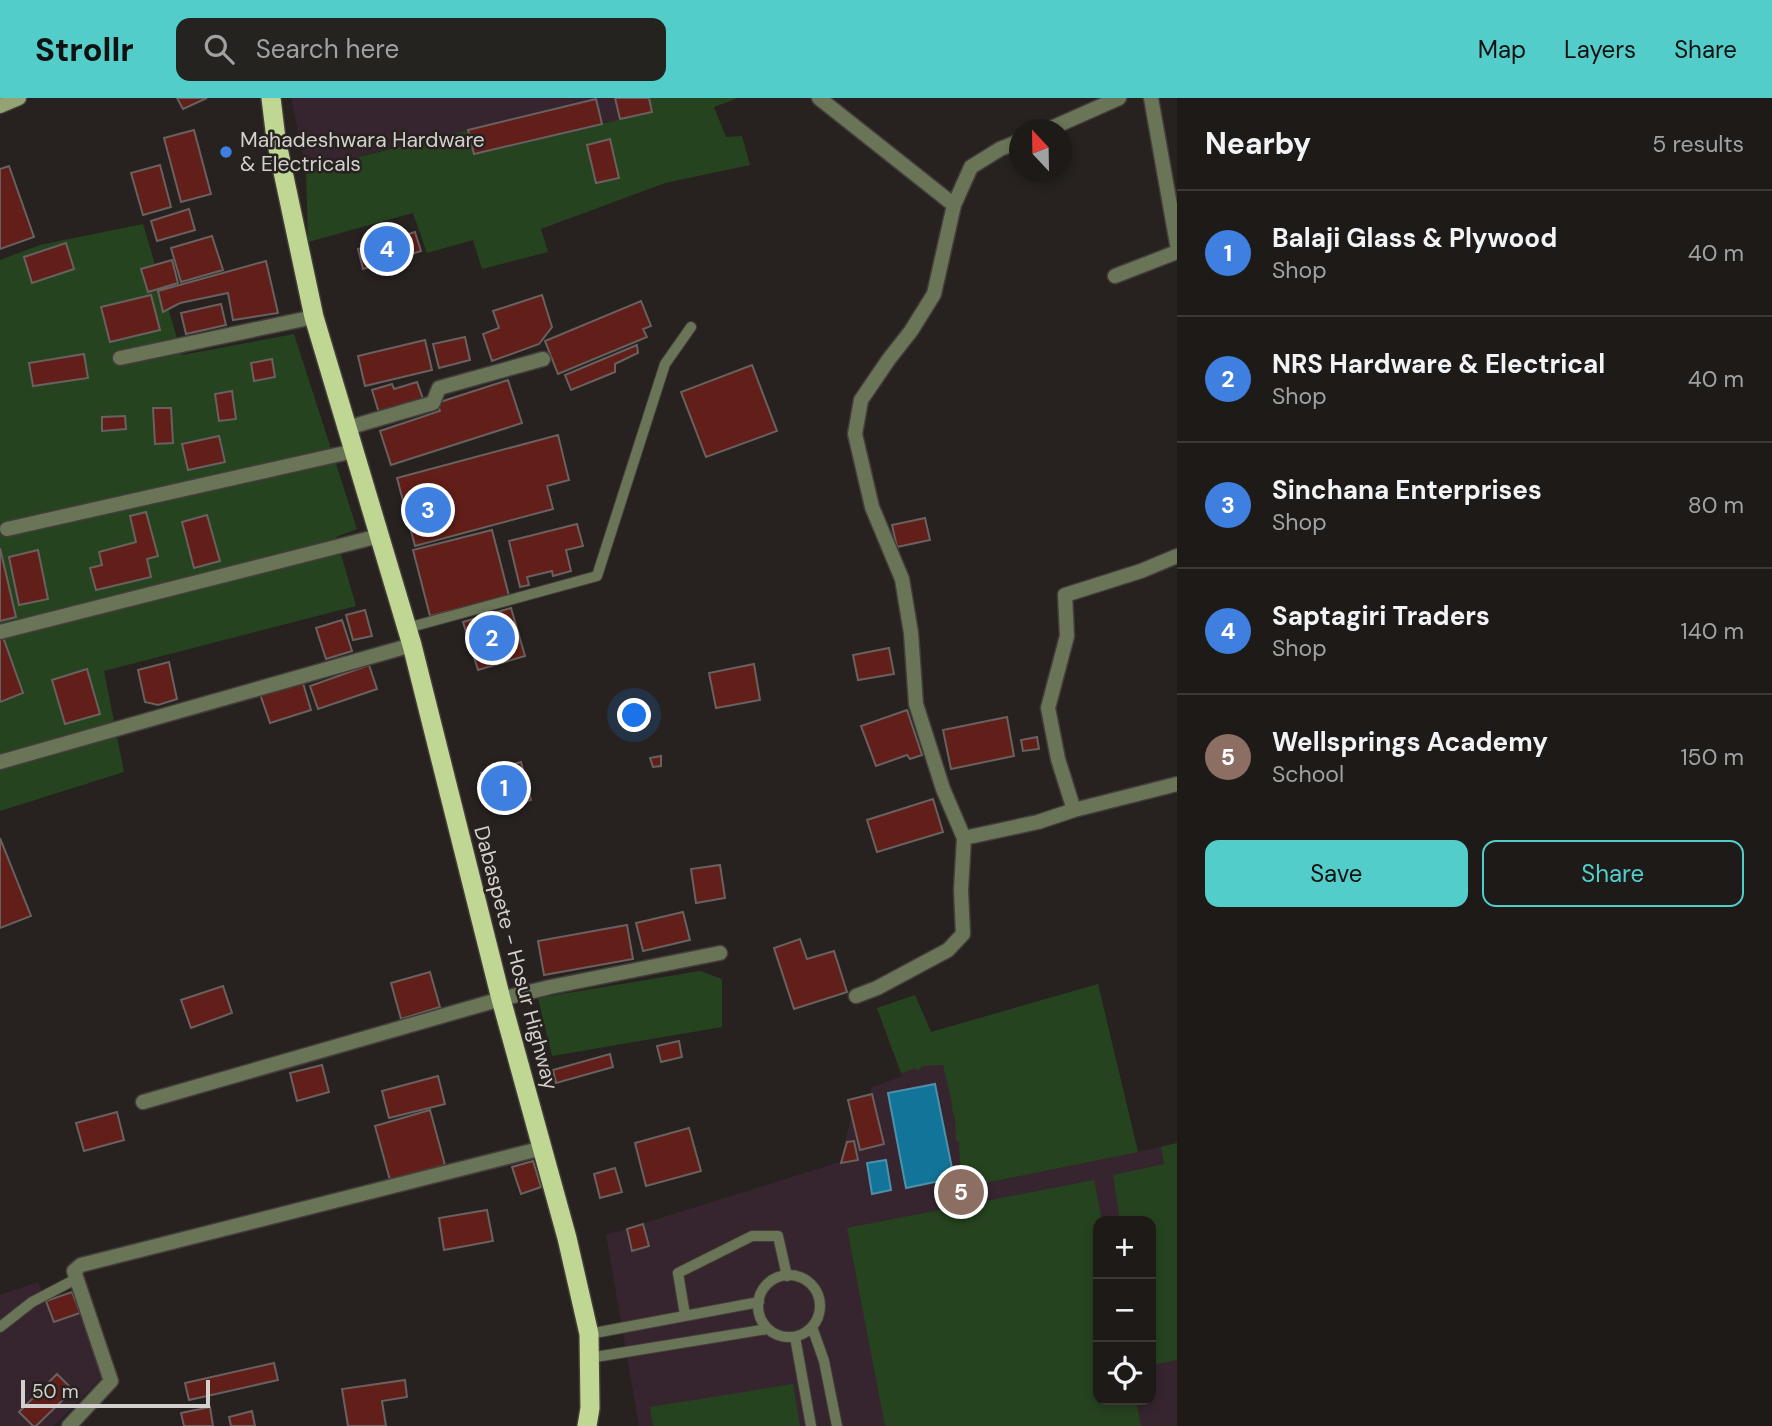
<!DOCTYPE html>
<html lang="en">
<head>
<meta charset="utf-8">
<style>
  body { margin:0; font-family:"DM Sans",sans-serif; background:#252320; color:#f1f3f6 }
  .controls { position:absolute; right:21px; bottom:21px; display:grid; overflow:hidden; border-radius:14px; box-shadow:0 4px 10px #0003 }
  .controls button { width:63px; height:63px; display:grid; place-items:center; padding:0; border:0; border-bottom:2px solid #3b3836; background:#1d1a17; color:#f1f3f6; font:35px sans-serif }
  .compass { position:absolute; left:1009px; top:21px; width:63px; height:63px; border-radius:50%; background:#1d1a17; box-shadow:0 4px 10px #0003; rotate:338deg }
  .scale { position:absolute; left:21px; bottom:18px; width:189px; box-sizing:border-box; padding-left:7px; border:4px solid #d4d0ce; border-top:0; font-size:19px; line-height:24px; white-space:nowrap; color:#d4d0ce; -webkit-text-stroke:5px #27221f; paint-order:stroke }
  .you { position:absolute; left:635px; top:618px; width:24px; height:24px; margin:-18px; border:5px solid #fff; border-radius:50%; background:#1a73e8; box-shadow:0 0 0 10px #1a73e833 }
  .badge { display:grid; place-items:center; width:46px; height:46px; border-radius:50%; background:#53cdca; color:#fff; font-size:23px; font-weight:700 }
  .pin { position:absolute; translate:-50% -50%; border:4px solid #fff; box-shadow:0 2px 7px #0006 }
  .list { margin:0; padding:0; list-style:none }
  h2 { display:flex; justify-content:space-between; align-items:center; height:91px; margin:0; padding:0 28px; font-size:30px }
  h2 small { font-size:23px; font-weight:400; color:#a0a1a1 }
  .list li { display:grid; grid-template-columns:46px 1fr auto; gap:21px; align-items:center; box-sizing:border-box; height:126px; padding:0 28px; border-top:2px solid #3b3836 }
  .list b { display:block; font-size:26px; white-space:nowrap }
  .list p { margin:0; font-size:23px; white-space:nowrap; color:#a0a1a1 }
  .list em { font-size:23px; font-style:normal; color:#a0a1a1 }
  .actions { display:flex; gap:14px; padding:21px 28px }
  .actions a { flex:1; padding:16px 0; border:2px solid #53cdca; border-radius:14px; text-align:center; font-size:24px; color:#53cdca }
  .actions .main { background:#53cdca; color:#111 }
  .icon { flex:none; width:38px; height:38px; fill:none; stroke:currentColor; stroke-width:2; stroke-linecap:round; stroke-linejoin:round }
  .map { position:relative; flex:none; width:1177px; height:1328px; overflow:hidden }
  header { display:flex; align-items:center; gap:42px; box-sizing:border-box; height:98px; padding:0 35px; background:#53cdca; color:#111 }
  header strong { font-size:33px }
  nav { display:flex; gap:38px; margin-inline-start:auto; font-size:24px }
  .search { width:490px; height:63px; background:#252320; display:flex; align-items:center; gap:18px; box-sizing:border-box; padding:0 24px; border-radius:14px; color:#a0a1a1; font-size:26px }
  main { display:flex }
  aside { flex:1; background:#1d1a17 }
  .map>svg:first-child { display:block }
  .education { fill:#36252e; fill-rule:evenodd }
  .green { fill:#26431f }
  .water { fill:#137499; stroke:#4d90a9; stroke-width:2 }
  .building { fill:#621e18; stroke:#68615f; stroke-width:2 }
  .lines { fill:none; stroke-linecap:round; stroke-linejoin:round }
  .service-casing { stroke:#433e3b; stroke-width:12 }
  .minor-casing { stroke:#433e3b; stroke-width:17 }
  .secondary-casing { stroke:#433e3b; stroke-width:17 }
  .trunk-casing { stroke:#433e3b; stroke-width:22 }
  .service { stroke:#6a7457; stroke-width:10 }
  .minor { stroke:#6a7457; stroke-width:14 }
  .secondary { stroke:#93a374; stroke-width:14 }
  .trunk { stroke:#c0d693; stroke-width:19 }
  .shop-dot { fill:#3f7fe0; stroke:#27221f; stroke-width:2.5 }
  .labels { text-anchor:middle; stroke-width:5; stroke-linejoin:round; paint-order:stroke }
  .poi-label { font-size:21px; fill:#d4d0ce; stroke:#27221f; text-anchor:start }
  .street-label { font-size:21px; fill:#d4d0ce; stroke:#27221f }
</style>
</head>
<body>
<header>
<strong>Strollr</strong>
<div class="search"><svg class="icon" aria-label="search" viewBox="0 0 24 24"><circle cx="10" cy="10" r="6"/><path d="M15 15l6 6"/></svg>Search here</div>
<nav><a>Map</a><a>Layers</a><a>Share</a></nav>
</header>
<main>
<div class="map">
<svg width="1177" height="1328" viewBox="0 0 1177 1328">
  <rect width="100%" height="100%" fill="#27221f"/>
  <path class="education" d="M291,0H649L652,14L474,56L468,32L306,71Z
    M1098,886L1138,1054L1177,1045V1328H639L606,1137L840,1064L852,1016L848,1002L871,996V990L902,978L877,910L915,897L931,934ZM1098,1123H1151V1302H1098Z
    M38,1184L46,1203L72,1194L102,1279L54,1328H0V1197Z"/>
  <path class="green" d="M649,0H738L714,9L726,39L742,38L750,67L665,85L541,131L548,154L482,171L473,142L427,155L413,115L308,144L306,72L468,32L475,56L651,14Z
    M143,126L182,257L294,236L357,431L336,439L356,508L104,573L124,674L0,713V162L40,147Z
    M700,873L722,881V929L552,958L538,900Z
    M1098,886L1138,1054L965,1089L963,1067H960L959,1043H956L955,1020L951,1009H953L943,967L923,968L917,973L916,970L901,975L877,910L915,897L931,934Z
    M1177,1045V1262L1151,1267V1123H1120L1113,1077L1164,1066L1161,1049Z
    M1094,1082L1102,1123H1098V1302H1136L1141,1328H885L847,1130Z
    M793,1286L800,1328H653L650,1309Z"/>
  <path class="water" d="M935,986L954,1080L906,1090L888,995Z
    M886,1062L891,1092L872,1096L867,1065Z"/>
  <path class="building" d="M177,0H207L183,11Z
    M615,0H649L652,14L620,21Z
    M596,1L602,26L474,56L468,32Z
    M194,32L211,96L181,104L164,40Z
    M610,41L619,80L596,85L587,47Z
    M160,67L171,109L143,117L131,75Z
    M9,68L34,139L0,151V71Z
    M189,111L195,132L157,143L151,123Z
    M415,134L421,153L363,171L358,151Z
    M212,138L223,172L181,184L171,150Z
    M66,145L74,171L32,185L24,159Z
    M172,162L178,185L148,194L141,171Z
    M266,163L278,215L233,222L228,195L180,205L163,214L158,193Z
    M151,197L160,232L110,244L101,209Z
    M542,197L552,229L539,246L492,263L483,236L499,230L493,213Z
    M641,203L651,228L643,231L647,239L558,276L545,243Z
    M221,206L226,227L186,236L181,215Z
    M465,239L470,262L439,270L433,246Z
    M425,242L432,272L365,288L358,258Z
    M637,247L638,255L615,266V274L571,292L565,277Z
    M84,256L88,280L33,288L29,265Z
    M272,261L275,279L254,283L251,265Z
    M752,267L777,333L706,359L681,294Z
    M508,282L522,325L391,367L380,333L440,313L437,305Z
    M417,284L423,301L379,315L372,292L392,286L394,291Z
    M232,293L236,321L219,323L215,296Z
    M153,310H171L173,345L155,346Z
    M125,318L126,331L102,333V319Z
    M558,337L569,382L547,388L553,411L415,448L397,380Z
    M219,338L225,364L188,372L182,346Z
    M146,414L158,458L147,461L151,479L96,492L90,470L102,467L99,454L136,444L130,418Z
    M207,417L220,463L194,470L182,424Z
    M925,420L930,442L897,449L892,427Z
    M577,426L583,448L566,452L571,473L553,478L552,473L527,479L529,487L520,489L509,443Z
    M492,432L509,498L430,518L413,452Z
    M0,450L16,519L0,523Z
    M38,452L48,501L19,507L9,459Z
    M511,510L525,558L478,572L463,524Z
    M365,512L372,538L353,542L346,517Z
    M342,522L352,553L326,561L316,530Z
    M3,539L23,595L0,604V540Z
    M889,550L894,576L858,582L853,557Z
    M169,564L177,601L158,607L145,604L138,572Z
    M754,566L760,602L716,610L709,575Z
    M369,567L377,591L318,611L310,588Z
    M87,571L100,616L65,626L52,582Z
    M302,582L311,612L270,625L260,596Z
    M907,612L922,657L910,661L907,657L876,668L861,628Z
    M1007,619L1014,658L951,671L943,632Z
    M1037,639L1039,651L1023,653L1021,642Z
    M661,658V668L653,669L650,660Z
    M521,664L531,702L491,713L481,675Z
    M933,701L943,734L877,754L867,722Z
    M0,740L31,818L0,830Z
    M720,767L725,800L696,805L691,771Z
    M683,814L690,842L643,853L636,825Z
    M627,827L633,861L544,877L538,843Z
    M800,841L807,861L834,853L847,894L794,911L774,850Z
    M430,874L440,909L401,921L391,885Z
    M223,888L232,915L191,930L181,902Z
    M679,943L682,959L661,964L657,948Z
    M610,956L613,969L556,985L553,972Z
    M322,967L329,994L297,1003L290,975Z
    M438,978L445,1006L389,1020L382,993Z
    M872,996L884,1046L860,1052L848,1002Z
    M430,1012L445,1067L390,1082L375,1028Z
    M117,1014L124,1042L84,1053L76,1025Z
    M689,1030L701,1073L646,1088L635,1045Z
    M854,1043L858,1062L841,1065L847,1044Z
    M533,1063L541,1089L521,1096L512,1069Z
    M615,1070L622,1094L600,1100L594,1076Z
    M487,1112L493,1143L444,1152L439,1120Z
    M643,1126L649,1148L632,1153L627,1131Z
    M72,1194L80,1215L54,1224L46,1203Z
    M274,1265L278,1282L189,1302L185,1285Z
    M57,1276L73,1292L36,1328H33L19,1314Z
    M405,1282L407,1299L382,1303L386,1328H348L342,1291Z
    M210,1309L213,1328H184L181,1315Z
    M252,1313L255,1328H231L229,1319Z"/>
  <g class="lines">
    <g class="service-casing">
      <path id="service" d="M407,530L597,478L665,266L691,229
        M758 1208a31 31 0 1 1 62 0a31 31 0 1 1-62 0Z
        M685,1217L678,1175L752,1138H778L787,1178
        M0,1229L32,1204L76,1181
        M812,1229L824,1263L837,1328
        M589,1236L759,1204
        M795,1239L811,1328
        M589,1260L767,1231"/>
    </g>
    <g class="minor-casing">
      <path id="minor" d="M819,0L954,107
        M1151,0L1177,146
        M1047,32L1119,0
        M1115,178L1177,154
        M120,260L314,219
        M347,330L433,305L439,290L543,261
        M7,431L354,353
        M0,534L379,438
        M0,664L412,547
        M1074,712L1058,661L1048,610L1067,538L1065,497L1141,473L1177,458
        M964,740L1038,724L1074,712L1177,686
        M856,898L877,890L948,852L963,836L961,792L964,740L943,691L916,606L911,535L902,481L872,409L855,336L861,302L889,261L911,233L934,196L954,107L971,69L1000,51L1020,43
        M143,1004L501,901L550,889L720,855
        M69,1328L111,1283L74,1173L81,1167L543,1050"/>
    </g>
    <g class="secondary-casing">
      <path id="secondary" d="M0,8L19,0"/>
    </g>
    <g class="trunk-casing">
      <path id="trunk" d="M271,0L276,41L314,219L412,547L501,901L567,1140L589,1236L590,1310L587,1328"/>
    </g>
    <use href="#service" class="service"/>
    <use href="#minor" class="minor"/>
    <use href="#secondary" class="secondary"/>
    <use href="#trunk" class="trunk"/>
  </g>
  <circle class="shop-dot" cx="226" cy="54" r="7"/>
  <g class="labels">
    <g class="poi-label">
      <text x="240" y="49">Mahadeshwara Hardware<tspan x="240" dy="24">&amp; Electricals</tspan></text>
    </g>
    <g class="street-label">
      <text transform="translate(516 860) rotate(75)" y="7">Dabaspete - Hosur Highway</text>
    </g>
  </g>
</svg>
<div class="controls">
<button>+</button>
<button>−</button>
<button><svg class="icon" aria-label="locate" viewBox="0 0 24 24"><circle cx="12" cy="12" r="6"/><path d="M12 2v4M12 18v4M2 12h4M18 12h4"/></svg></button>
</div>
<svg class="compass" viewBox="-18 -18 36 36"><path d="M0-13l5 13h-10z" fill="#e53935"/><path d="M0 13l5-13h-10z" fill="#a0a1a1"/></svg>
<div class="scale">50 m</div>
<div class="you"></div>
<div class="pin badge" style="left:504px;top:690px;background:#3f7fe0">1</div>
<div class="pin badge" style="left:492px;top:540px;background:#3f7fe0">2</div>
<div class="pin badge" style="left:428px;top:412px;background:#3f7fe0">3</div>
<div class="pin badge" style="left:387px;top:151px;background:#3f7fe0">4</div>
<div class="pin badge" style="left:961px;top:1094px;background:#8d6e63">5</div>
</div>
<aside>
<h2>Nearby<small>5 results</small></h2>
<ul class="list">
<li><span class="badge" style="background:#3f7fe0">1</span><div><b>Balaji Glass &amp; Plywood</b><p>Shop</p></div><em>40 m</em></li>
<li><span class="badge" style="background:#3f7fe0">2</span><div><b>NRS Hardware &amp; Electrical</b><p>Shop</p></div><em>40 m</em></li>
<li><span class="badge" style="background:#3f7fe0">3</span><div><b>Sinchana Enterprises</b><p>Shop</p></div><em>80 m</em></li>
<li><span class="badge" style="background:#3f7fe0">4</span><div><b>Saptagiri Traders</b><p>Shop</p></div><em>140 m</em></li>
<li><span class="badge" style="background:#8d6e63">5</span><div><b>Wellsprings Academy</b><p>School</p></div><em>150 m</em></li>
</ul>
<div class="actions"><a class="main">Save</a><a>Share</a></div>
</aside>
</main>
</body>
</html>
